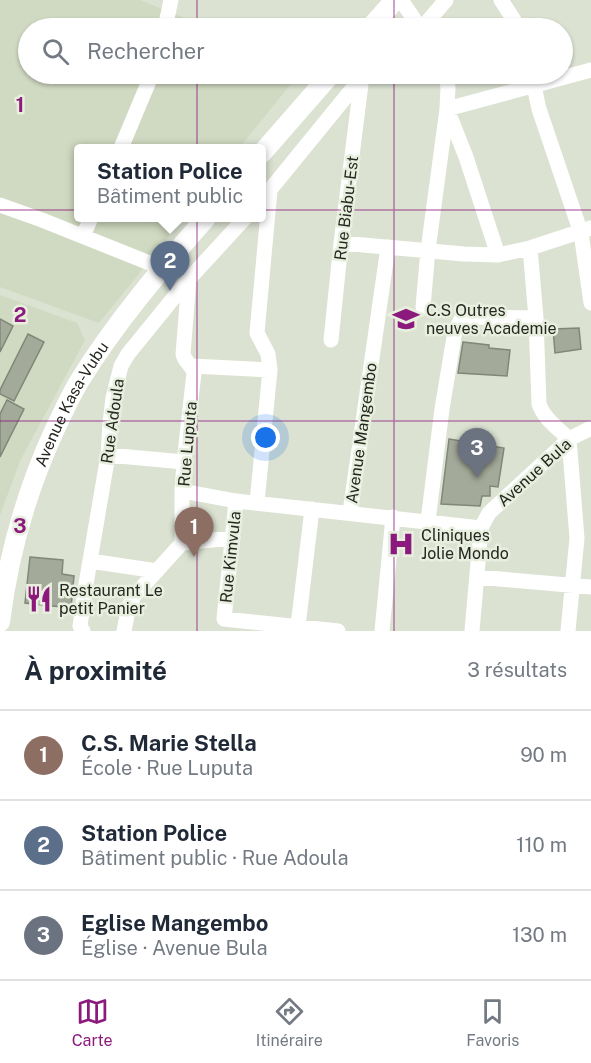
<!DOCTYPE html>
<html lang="fr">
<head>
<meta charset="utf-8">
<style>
  body { margin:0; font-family:"Public Sans",sans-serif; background:#f6f6f7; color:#1f2937 }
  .you { position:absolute; left:266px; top:438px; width:21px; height:21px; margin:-15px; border:4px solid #fff; border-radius:50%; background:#1a73e8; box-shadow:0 0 0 9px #1a73e833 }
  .badge { display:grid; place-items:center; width:39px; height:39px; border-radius:50%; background:#8c1a7c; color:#fff; font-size:20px; font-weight:700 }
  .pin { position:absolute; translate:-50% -50px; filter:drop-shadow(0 2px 3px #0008) }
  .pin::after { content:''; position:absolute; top:32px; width:21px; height:18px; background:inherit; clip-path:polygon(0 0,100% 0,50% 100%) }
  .popup { position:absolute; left:74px; top:144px; width:192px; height:78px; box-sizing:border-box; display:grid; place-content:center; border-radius:6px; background:#fff; filter:drop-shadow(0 2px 4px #0005); font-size:20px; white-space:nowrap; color:#747a83 }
  .popup b { font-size:22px; color:#1f2937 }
  .popup::after { content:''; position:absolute; left:50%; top:100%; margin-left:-12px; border:12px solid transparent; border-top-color:#fff }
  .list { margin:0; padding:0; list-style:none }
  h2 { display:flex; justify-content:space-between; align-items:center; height:78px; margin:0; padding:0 24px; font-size:26px }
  h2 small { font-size:20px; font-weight:400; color:#747a83 }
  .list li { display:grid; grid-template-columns:39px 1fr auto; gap:18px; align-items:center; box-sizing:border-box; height:90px; padding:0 24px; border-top:2px solid #e0e1e3 }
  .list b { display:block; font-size:22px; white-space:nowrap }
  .list p { margin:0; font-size:20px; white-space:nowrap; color:#747a83 }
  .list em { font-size:20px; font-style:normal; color:#747a83 }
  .icon { flex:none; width:33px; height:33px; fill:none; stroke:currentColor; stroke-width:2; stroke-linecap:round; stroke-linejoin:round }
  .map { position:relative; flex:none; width:591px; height:631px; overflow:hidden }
  .search { position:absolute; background:#fff; box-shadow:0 2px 4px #0004; left:18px; right:18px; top:18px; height:66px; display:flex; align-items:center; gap:15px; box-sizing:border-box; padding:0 21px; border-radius:33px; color:#747a83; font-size:22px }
  .sheet { height:348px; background:#fff }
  nav { display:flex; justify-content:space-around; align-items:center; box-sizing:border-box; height:84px; border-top:2px solid #e0e1e3; background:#fff; font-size:16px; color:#747a83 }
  nav a { display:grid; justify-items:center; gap:3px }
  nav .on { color:#8c1a7c }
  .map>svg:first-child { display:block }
  .built { fill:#d0d9c1 }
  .building { fill:#a4aa9a; stroke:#818778; stroke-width:1.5 }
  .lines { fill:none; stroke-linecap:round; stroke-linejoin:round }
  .minor { stroke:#fff; stroke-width:15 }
  .major { stroke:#fff; stroke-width:20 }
  .grid { fill:none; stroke:#8c1a7c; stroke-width:1.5; stroke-opacity:0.55 }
  .labels { text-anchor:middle; stroke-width:5; stroke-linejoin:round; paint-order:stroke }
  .street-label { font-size:16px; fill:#252821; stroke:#e8efde }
  .poi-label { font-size:16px; fill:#252821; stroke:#e8efde; text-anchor:start }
  .grid-label { font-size:20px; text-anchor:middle; font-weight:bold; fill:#8c1a7c; stroke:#e8efde; stroke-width:5; stroke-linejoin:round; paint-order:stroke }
</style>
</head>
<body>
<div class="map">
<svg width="591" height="631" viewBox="0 0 591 631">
  <rect width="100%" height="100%" fill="#dbe2d1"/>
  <path class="built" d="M0,0H140L209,28H28V74H299L239,148H78V218H184L99,323L0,287Z
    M0,295L77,323L85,340L20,461L0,515Z"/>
  <path class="building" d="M0,319L13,326L0,352Z
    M579,328L581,349L555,353L553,329Z
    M28,334L44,342L14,401L0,394V390Z
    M463,342L489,345V348L510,350L507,376L458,373Z
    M7,400L24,409L0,457V414Z
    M449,439L504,448L498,487L490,486V496H482L480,506L441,504Z
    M30,557L63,560L62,574L74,576L71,608L25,603Z"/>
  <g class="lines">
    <path class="minor" d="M401,0L420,28
      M501,0L519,28
      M165,28L171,0
      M422,28L446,0
      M445,74L448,87L447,109L466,157L498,255
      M536,74L534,86L539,109L581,233L591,303
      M121,148L152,74
      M265,196L362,77
      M0,205L42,220L162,268
      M83,236L91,218
      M341,243L464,254L498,255L530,248L591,228
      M530,248L536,318L539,404C544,419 558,428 569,439L577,538L568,631
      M423,307L428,250L447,109L591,70
      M331,340L341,243L362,76
      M192,366L270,370
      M108,455L184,462
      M182,491L236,501L481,528
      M236,501L224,619L338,631
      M257,502L270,370L268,354L257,333L270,190
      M350,512L388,247
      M428,521L442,409L455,331L461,319L469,317L536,318
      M182,543L233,538
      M90,561L157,571
      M477,577L591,587
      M298,626L312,509
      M83,631L80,626L86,584L108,455L110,423L113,398L121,366L128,354L189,279L245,218
      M124,631L129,606L134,596L182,543V491L184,462L194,373C191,363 185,363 183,354L189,279
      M382,631L393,517
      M472,631L481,528L489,513L569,439L591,428"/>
    <g class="major">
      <path d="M370,28L395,0"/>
      <path d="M262,153L331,74"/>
      <path id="s1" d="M0,622C8,556 27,490 55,429C63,413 70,396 80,380C116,322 161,269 206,218"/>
    </g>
  </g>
  <path class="grid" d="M197,0V28M394,0V28M197,74V631M394,74V631M0,210H591M0,421H591"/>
  <defs>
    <g id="school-bare" transform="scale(2.07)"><path d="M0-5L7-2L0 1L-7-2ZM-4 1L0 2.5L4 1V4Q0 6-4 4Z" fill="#8c1a7c" stroke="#e8efde" stroke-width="2.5" paint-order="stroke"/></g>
    <g id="hospital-bare" transform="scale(2.07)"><path d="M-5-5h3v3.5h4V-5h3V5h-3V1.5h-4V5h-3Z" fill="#8c1a7c" stroke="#e8efde" stroke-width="2.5" paint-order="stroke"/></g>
    <g id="restaurant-bare" transform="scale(2.07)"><path d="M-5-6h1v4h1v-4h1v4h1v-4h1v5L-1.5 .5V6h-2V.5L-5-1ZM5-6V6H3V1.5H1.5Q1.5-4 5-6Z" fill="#8c1a7c" stroke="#e8efde" stroke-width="2.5" paint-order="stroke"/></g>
  </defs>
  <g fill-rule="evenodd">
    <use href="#school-bare" x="406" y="319"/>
    <use href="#hospital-bare" x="401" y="544"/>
    <use href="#restaurant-bare" x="39" y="599"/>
  </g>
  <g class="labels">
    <g class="street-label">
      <text transform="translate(346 208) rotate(-83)" y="6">Rue Biabu-Est</text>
      <text dy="6" stroke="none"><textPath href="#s1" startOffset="231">Avenue Kasa-Vubu</textPath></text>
      <text transform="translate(112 421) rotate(-82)" y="6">Rue Adoula</text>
      <text transform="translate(361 433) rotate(-82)" y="6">Avenue Mangembo</text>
      <text transform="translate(187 444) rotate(-85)" y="6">Rue Luputa</text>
      <text transform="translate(534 472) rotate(-42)" y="6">Avenue Bula</text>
      <text transform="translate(230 557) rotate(-84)" y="6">Rue Kimvula</text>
    </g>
    <g class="poi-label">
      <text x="426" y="316">C.S Outres<tspan x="426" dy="18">neuves Academie</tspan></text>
      <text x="421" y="541">Cliniques<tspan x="421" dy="18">Jolie Mondo</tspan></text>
      <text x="59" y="596">Restaurant Le<tspan x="59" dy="18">petit Panier</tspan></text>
    </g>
  </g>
  <g class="grid-label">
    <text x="20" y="112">1</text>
    <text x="20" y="322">2</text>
    <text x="20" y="533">3</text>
  </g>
</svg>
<div class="you"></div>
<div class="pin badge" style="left:194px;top:557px;background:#8d6e63">1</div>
<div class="pin badge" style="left:170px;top:291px;background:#5c6f8a">2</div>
<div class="popup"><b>Station Police</b>Bâtiment public</div>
<div class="pin badge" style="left:477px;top:478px;background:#6b7280">3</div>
<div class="search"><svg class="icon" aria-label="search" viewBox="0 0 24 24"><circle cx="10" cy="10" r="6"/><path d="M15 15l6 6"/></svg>Rechercher</div>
</div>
<section class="sheet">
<h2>À proximité<small>3 résultats</small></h2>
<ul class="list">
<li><span class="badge" style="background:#8d6e63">1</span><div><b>C.S. Marie Stella</b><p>École · Rue Luputa</p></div><em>90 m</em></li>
<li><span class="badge" style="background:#5c6f8a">2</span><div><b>Station Police</b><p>Bâtiment public · Rue Adoula</p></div><em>110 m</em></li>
<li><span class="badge" style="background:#6b7280">3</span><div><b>Eglise Mangembo</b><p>Église · Avenue Bula</p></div><em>130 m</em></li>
</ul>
</section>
<nav>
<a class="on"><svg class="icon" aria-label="map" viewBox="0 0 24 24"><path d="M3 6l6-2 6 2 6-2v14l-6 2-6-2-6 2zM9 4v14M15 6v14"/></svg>Carte</a>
<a><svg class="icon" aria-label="directions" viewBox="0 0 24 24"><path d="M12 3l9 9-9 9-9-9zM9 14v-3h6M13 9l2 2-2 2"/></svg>Itinéraire</a>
<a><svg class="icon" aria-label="saved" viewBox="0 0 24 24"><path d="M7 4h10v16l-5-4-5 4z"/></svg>Favoris</a>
</nav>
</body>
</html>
